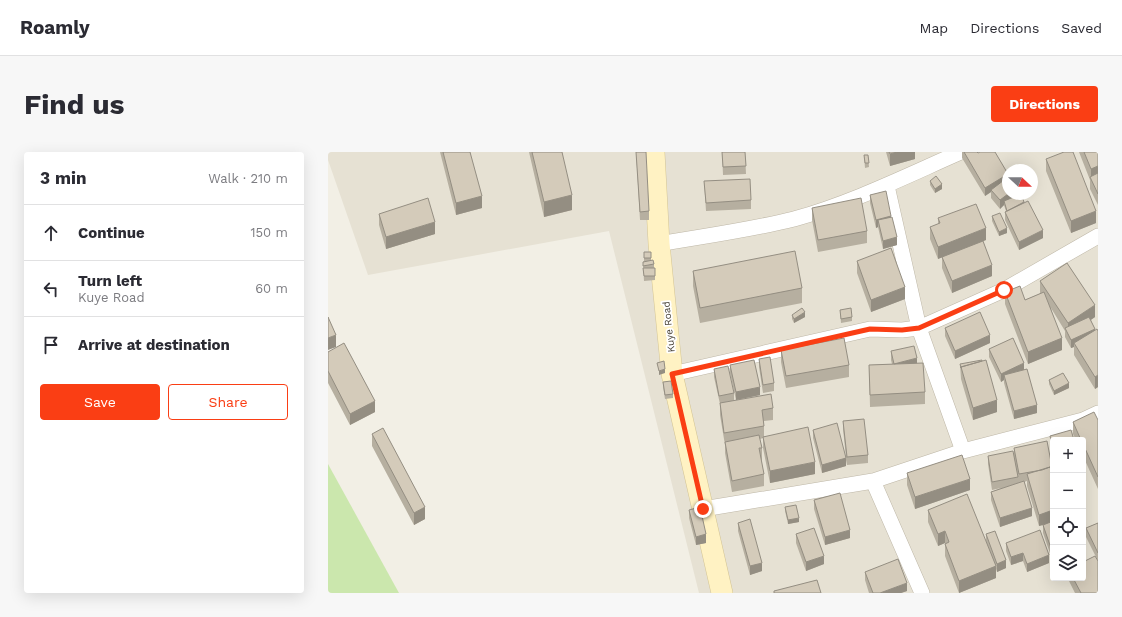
<!DOCTYPE html>
<html lang="en">
<head>
<meta charset="utf-8">
<style>
  body { margin:0; font-family:"Work Sans",sans-serif; background:#f7f7f7; color:#2b2b33 }
  .controls { position:absolute; right:12px; bottom:12px; display:grid; overflow:hidden; border-radius:4px; box-shadow:0 4px 16px #0002 }
  .controls button { width:36px; height:36px; display:grid; place-items:center; padding:0; border:0; border-bottom:1px solid #e1e1e2; background:#fff; color:#2b2b33; font:20px sans-serif }
  .compass { position:absolute; left:674px; top:12px; width:36px; height:36px; border-radius:50%; background:#fff; box-shadow:0 4px 16px #0002; rotate:112deg }
  .stop { position:absolute; width:12px; height:12px; margin:-9px; border:3px solid #fa3e14; border-radius:50%; background:#fff }
  .stop.end { background:#fa3e14; border-color:#fff; box-shadow:0 1px 4px #0008 }
  .list { margin:0; padding:0; list-style:none }
  h2 { display:flex; justify-content:space-between; align-items:center; height:52px; margin:0; padding:0 16px; font-size:17px }
  h2 small { font-size:13px; font-weight:400; color:#7c7c81 }
  .list li { display:grid; grid-template-columns:26px 1fr auto; gap:12px; align-items:center; box-sizing:border-box; height:56px; padding:0 16px; border-top:1px solid #e1e1e2 }
  .list b { display:block; font-size:15px; white-space:nowrap }
  .list p { margin:0; font-size:13px; white-space:nowrap; color:#7c7c81 }
  .list em { font-size:13px; font-style:normal; color:#7c7c81 }
  .actions { display:flex; gap:8px; padding:12px 16px }
  .actions a { flex:1; padding:9px 0; border:1px solid #fa3e14; border-radius:4px; text-align:center; font-size:14px; color:#fa3e14 }
  .actions .main { background:#fa3e14; color:#fff }
  .icon { flex:none; width:22px; height:22px; fill:none; stroke:currentColor; stroke-width:2; stroke-linecap:round; stroke-linejoin:round }
  .map { position:relative; flex:none; width:770px; height:441px; overflow:hidden; border-radius:4px }
  header { display:flex; align-items:center; gap:24px; box-sizing:border-box; height:56px; padding:0 20px; background:#fff; border-bottom:1px solid #e1e1e2 }
  header strong { font-size:19px }
  nav { display:flex; gap:22px; margin-inline-start:auto; font-size:14px }
  .intro { display:flex; align-items:center; justify-content:space-between; box-sizing:border-box; height:96px; padding:0 24px }
  h1 { margin:0; font-size:28px }
  .button { padding:10px 18px; border-radius:4px; background:#fa3e14; color:#fff; font-size:14px; font-weight:700 }
  main { display:flex; gap:24px; padding:0 24px }
  aside { flex:1; background:#fff; border-radius:4px; box-shadow:0 4px 16px #0002 }
  .map>svg:first-child { display:block }
  .residential { fill:#e6e1d3; fill-rule:evenodd }
  .green { fill:#cbe7ad }
  .lines { fill:none; stroke-linecap:round; stroke-linejoin:round }
  .street-casing { stroke:#beb7a7; stroke-width:16 }
  .secondary-casing { stroke:#d3c494; stroke-width:22 }
  .street { stroke:#fff; stroke-width:15 }
  .secondary { stroke:#fff2c3; stroke-width:21 }
  .wall { fill:#b6afa0 }
  .shaded-wall { fill:#948e82 }
  .building { fill:#d4cbba; stroke:#948e82 }
  .route { stroke:#fa3e14; stroke-width:5 }
  .labels { text-anchor:middle; stroke-width:3.5; stroke-linejoin:round; paint-order:stroke }
  .street-label { font-size:10px; fill:#453f34; stroke:#fff }
</style>
</head>
<body>
<header>
<strong>Roamly</strong>
<nav><a>Map</a><a>Directions</a><a>Saved</a></nav>
</header>
<div class="intro"><h1>Find us</h1><a class="button">Directions</a></div>
<main>
<aside>
<h2>3 min<small>Walk · 210 m</small></h2>
<ul class="list">
<li><svg class="icon" aria-label="ahead" viewBox="0 0 24 24"><path d="M12 20V5M6 11l6-6 6 6"/></svg><div><b>Continue</b></div><em>150 m</em></li>
<li><svg class="icon" aria-label="left" viewBox="0 0 24 24"><path d="M17 20v-9H6M10 6l-5 5 5 5"/></svg><div><b>Turn left</b><p>Kuye Road</p></div><em>60 m</em></li>
<li><svg class="icon" aria-label="arrive" viewBox="0 0 24 24"><path d="M6 21V4h12l-3 4 3 4H6"/></svg><div><b>Arrive at destination</b></div></li>
</ul>
<div class="actions"><a class="main">Save</a><a>Share</a></div>
</aside>
<div class="map">
<svg width="770" height="441" viewBox="0 0 770 441">
  <rect width="100%" height="100%" fill="#f2efe5"/>
  <path class="residential" d="M0,0H770V441H371L281,79L40,123L0,8ZM680,18H704V42H680ZM725,288H755V426H725Z"/>
  <path class="green" d="M0,312L71,441H0Z"/>
  <g class="lines">
    <g class="street-casing">
      <path id="street" d="M559,34L591,176L635,299
        M331,92C376,84 422,78 466,67C524,51 578,24 633,0
        M344,222L542,177L574,178L591,176L676,138L770,84
        M545,329L594,441
        M375,357L545,329L635,299L755,268L770,261"/>
    </g>
    <g class="secondary-casing">
      <path id="secondary" d="M326,0L331,92L344,222L394,441"/>
    </g>
    <use href="#street" class="street"/>
    <use href="#secondary" class="secondary"/>
  </g>
  <path class="wall" d="M112,0H142L154,56L128,63Z
    M201,0H234L244,58L216,65Z
    M308,0L321,59V68H312Z
    M394,0H417L418,22L395,23Z
    M558,0H587V7L562,14Z
    M634,0H649L650,1L680,22V42H690L686,45L696,50L715,86L691,98L677,68V60L678,59L676,53L672,57L663,46V40L657,44L634,6Z
    M751,0H770V53L762,37V28Z
    M536,3H540L541,15L537,16Z
    M718,7L768,71L743,81L718,19Z
    M376,29L423,48V57L378,59Z
    M602,29L614,37L607,41L602,33Z
    M542,43L563,65L569,93L555,97L550,75L548,76L542,51Z
    M484,56L539,79V91L490,100L484,68Z
    M51,62L107,82L58,97L51,73Z
    M664,64L679,81L671,84L664,69Z
    M610,66L658,88L655,89L664,124L624,141L614,116V105L610,107L602,87V75L610,72Z
    M316,100H323V108L326,112V116H327V128L316,129L315,110L316,109Z
    M529,109L577,147L543,160L529,121Z
    M365,119L474,136V151L372,171L365,134Z
    M712,129L767,165L763,168L767,178L770,179V235L767,237L746,203V195L743,196L737,185V179L723,156L734,198L700,212L677,152V140L697,148L713,141H712Z
    M512,158L524,165V169L513,171Z
    M464,163L477,165L466,171L464,167Z
    M617,176L662,191L627,207L617,184Z
    M661,197L696,217L709,261L686,267L676,231V228L673,230L661,205Z
    M453,198L521,213V225L458,236L453,210Z
    M563,199L589,211L597,240V252L542,255L541,213L564,212L563,208Z
    M0,200L47,260L22,273L0,231Z
    M431,207L446,231V239L435,241L431,215Z
    M632,212L669,260L645,268L633,227Z
    M402,213L432,243L408,248L402,221Z
    M386,217L406,241V248L445,256V268L436,269V284L487,322L442,331L435,296V286L432,287L434,296V308H433L436,322V334L404,340L397,301V293L392,263V252L386,225Z
    M721,228L741,236L726,243L721,232Z
    M335,230L345,242V246L337,247L335,234Z
    M770,268V337L755,304V288H748L745,282V270Z
    M515,269L540,303V311L519,313L518,308V314L494,321L485,286V278L518,305L515,277Z
    M44,282L97,367L86,373L44,294Z
    M722,284L746,288L724,298L722,288Z
    M686,296L724,315V322L725,325V410L715,381V373L711,374L699,334V329L696,330L704,364L672,375L663,348V340L673,336L664,338L660,312V304L686,302Z
    M579,321L642,338L587,357L579,333Z
    M486,348L522,386L497,393L486,357Z
    M457,355L471,370L460,372L457,359Z
    M361,358L378,391L368,393L361,366Z
    M600,358L658,390V382L678,416L669,420L668,417V426L631,441L617,404V391L610,394L600,370Z
    M410,371L434,419L422,423L410,379Z
    M770,371V409L758,385V376Z
    M468,382L496,412L478,419L468,391Z
    M678,391L721,411L699,420L695,409L683,413L678,399Z
    M537,420L579,439L573,441H541L537,428Z
    M741,426H755L770,441H747L741,429Z"/>
  <path class="shaded-wall" d="M569,0H587V7L562,14V2Z
    M770,14V26H763V17Z
    M680,22V30L663,38V40L657,44V36Z
    M614,32V37L607,41V37Z
    M680,42H690L677,52L676,49V53L672,57V48Z
    M244,43V58L216,65V50Z
    M154,44V56L128,63V51Z
    M768,59V71L743,81V69Z
    M563,64V72L550,68V75L548,76V68Z
    M107,70V82L58,97V85Z
    M658,76V88L610,107V95Z
    M679,76V81L671,84V80Z
    M715,78V86L691,98V90Z
    M569,85V93L555,97V89Z
    M664,113V124L624,141V129Z
    M577,135V147L543,160V148Z
    M767,153V165L740,183V171Z
    M477,160V165L466,171V167Z
    M767,177V185L746,191V195L743,196V188Z
    M8,183V195L0,198V186Z
    M662,183V191L627,207V199Z
    M734,186V198L700,212V200Z
    M589,206V215L566,212Z
    M696,211V219L676,223V228L673,230V222Z
    M337,217V221L331,223V219Z
    M770,223V235L767,237V225Z
    M741,231V236L726,243V239Z
    M432,235V243L408,248V240Z
    M669,248V260L645,268V256Z
    M47,249V260L22,273V262Z
    M709,253V261L686,267V259Z
    M518,306V314L494,321V313Z
    M487,310V322L442,331V319Z
    M642,327V338L587,357V345Z
    M97,355V367L86,373V361Z
    M704,356V364L672,375V366Z
    M725,358V370L711,374V363Z
    M471,366V370L460,372V368Z
    M522,378V386L497,393V385Z
    M617,379V391L610,394V382Z
    M378,382V391L368,393V385Z
    M695,401V409L683,413V405Z
    M721,403V411L699,420V412Z
    M496,404V412L478,419V410Z
    M678,408V416L669,420V412Z
    M434,411V419L422,423V414Z
    M668,414V426L631,441V429Z
    M579,431V439L573,441H552Z"/>
  <path class="building" d="M115,0H142L154,44L128,51Z
    M204,0H234L244,43L216,50Z
    M308,0H318L321,59L312,60Z
    M394,0H417L418,14L395,15Z
    M561,0H569L562,2Z
    M636,0H649L650,1L652,0H667L680,22L657,36Z
    M736,0H745L768,59L743,69L718,7Z
    M756,0H770V14L763,17Z
    M536,3H540L541,11H537Z
    M770,21V42L762,25Z
    M608,24L614,32L607,37L602,29Z
    M680,25V42L672,48L663,38Z
    M422,27L423,48L378,51L376,29Z
    M558,39L563,64L548,68L542,43Z
    M693,42L696,50L679,59L676,49Z
    M100,46L107,70L58,85L51,62Z
    M533,46L539,79L490,88L484,56Z
    M700,49L715,78L691,90L677,60Z
    M648,52L658,76L610,95L602,75L612,71L610,66Z
    M672,61L679,76L671,80L664,64Z
    M564,65L569,85L555,89L550,68Z
    M655,89L664,113L624,129L614,105Z
    M563,96L577,135L543,148L529,109Z
    M467,99L474,136L372,156L365,119Z
    M316,100H323V106H316Z
    M325,108L326,112L315,114V110Z
    M739,111L767,153L740,171L712,129Z
    M315,116H327V124H316Z
    M692,134L697,148L716,140L734,186L700,200L677,140Z
    M474,156L477,160L466,167L464,163Z
    M523,156L524,165L513,167L512,158Z
    M652,160L662,183L627,199L617,176Z
    M0,165L8,183L0,186Z
    M761,165L767,177L743,188L737,176Z
    M769,177L770,179V223L767,225L746,191Z
    M516,186L521,213L458,224L453,198Z
    M685,186L696,211L673,222L661,197Z
    M16,191L47,249L22,262L0,219V200Z
    M586,194L589,206L566,212L563,199Z
    M442,205L446,231L435,233L431,207Z
    M426,208L432,235L408,240L402,213Z
    M654,208V209L633,215V216L632,212Z
    M658,208L669,248L645,256L633,215Z
    M336,209L337,217L331,219L329,211Z
    M595,211L597,240L542,243L541,213Z
    M400,214L406,241L391,244L386,217Z
    M699,217L709,253L686,259L676,223Z
    M735,221L741,231L726,239L721,228Z
    M343,229L345,242L337,243L335,230Z
    M443,242L445,256L434,258L436,274L396,281L392,251Z
    M766,260L770,268V325L755,292V288H753L745,270Z
    M536,267L540,303L519,305L515,269Z
    M509,271L518,306L494,313L485,278Z
    M480,275L487,310L442,319L435,285Z
    M55,276L97,355L86,361L44,282Z
    M743,278L746,288H725V293H724L722,284Z
    M431,283L434,296H431L436,322L404,329L397,290Z
    M719,289L724,315L722,316V315L714,318L691,322L686,296Z
    M685,299L690,325L664,330L660,304Z
    M634,303L642,327L587,345L579,321Z
    M722,315L725,325V358L711,363L699,322Z
    M696,329L704,356L672,366L663,340Z
    M512,341L522,378L497,385L486,348Z
    M639,342L668,414L631,429L617,392L621,390L617,379L610,382L600,358Z
    M468,353L471,366L460,368L457,355Z
    M372,355L378,382L368,385L361,358Z
    M422,367L434,411L422,414L410,371Z
    M725,369V402L715,373Z
    M770,371V401L758,376Z
    M486,376L496,404L478,410L468,382Z
    M712,378L721,403L699,412L695,401L683,405L678,391Z
    M667,379L678,408L669,412L658,382Z
    M767,404L770,409V441H753L745,426H755V410Z
    M570,407L579,431L552,441H545L537,420Z
    M489,428L493,441H446V439Z"/>
  <g class="lines">
    <path class="route" d="M375,357L344,222L542,177L574,178L591,176L676,138"/>
  </g>
  <g class="labels">
    <g class="street-label">
      <text transform="translate(340 175) rotate(-96)" y="4">Kuye Road</text>
    </g>
  </g>
</svg>
<div class="controls">
<button>+</button>
<button>−</button>
<button><svg class="icon" aria-label="locate" viewBox="0 0 24 24"><circle cx="12" cy="12" r="6"/><path d="M12 2v4M12 18v4M2 12h4M18 12h4"/></svg></button>
<button><svg class="icon" aria-label="layers" viewBox="0 0 24 24"><path d="M12 4l9 5-9 5-9-5zM3 14l9 5 9-5"/></svg></button>
</div>
<svg class="compass" viewBox="-18 -18 36 36"><path d="M0-13l5 13h-10z" fill="#e53935"/><path d="M0 13l5-13h-10z" fill="#7c7c81"/></svg>
<div class="stop" style="left:676px;top:138px"></div>
<div class="stop end" style="left:375px;top:357px"></div>
</div>
</main>
</body>
</html>
